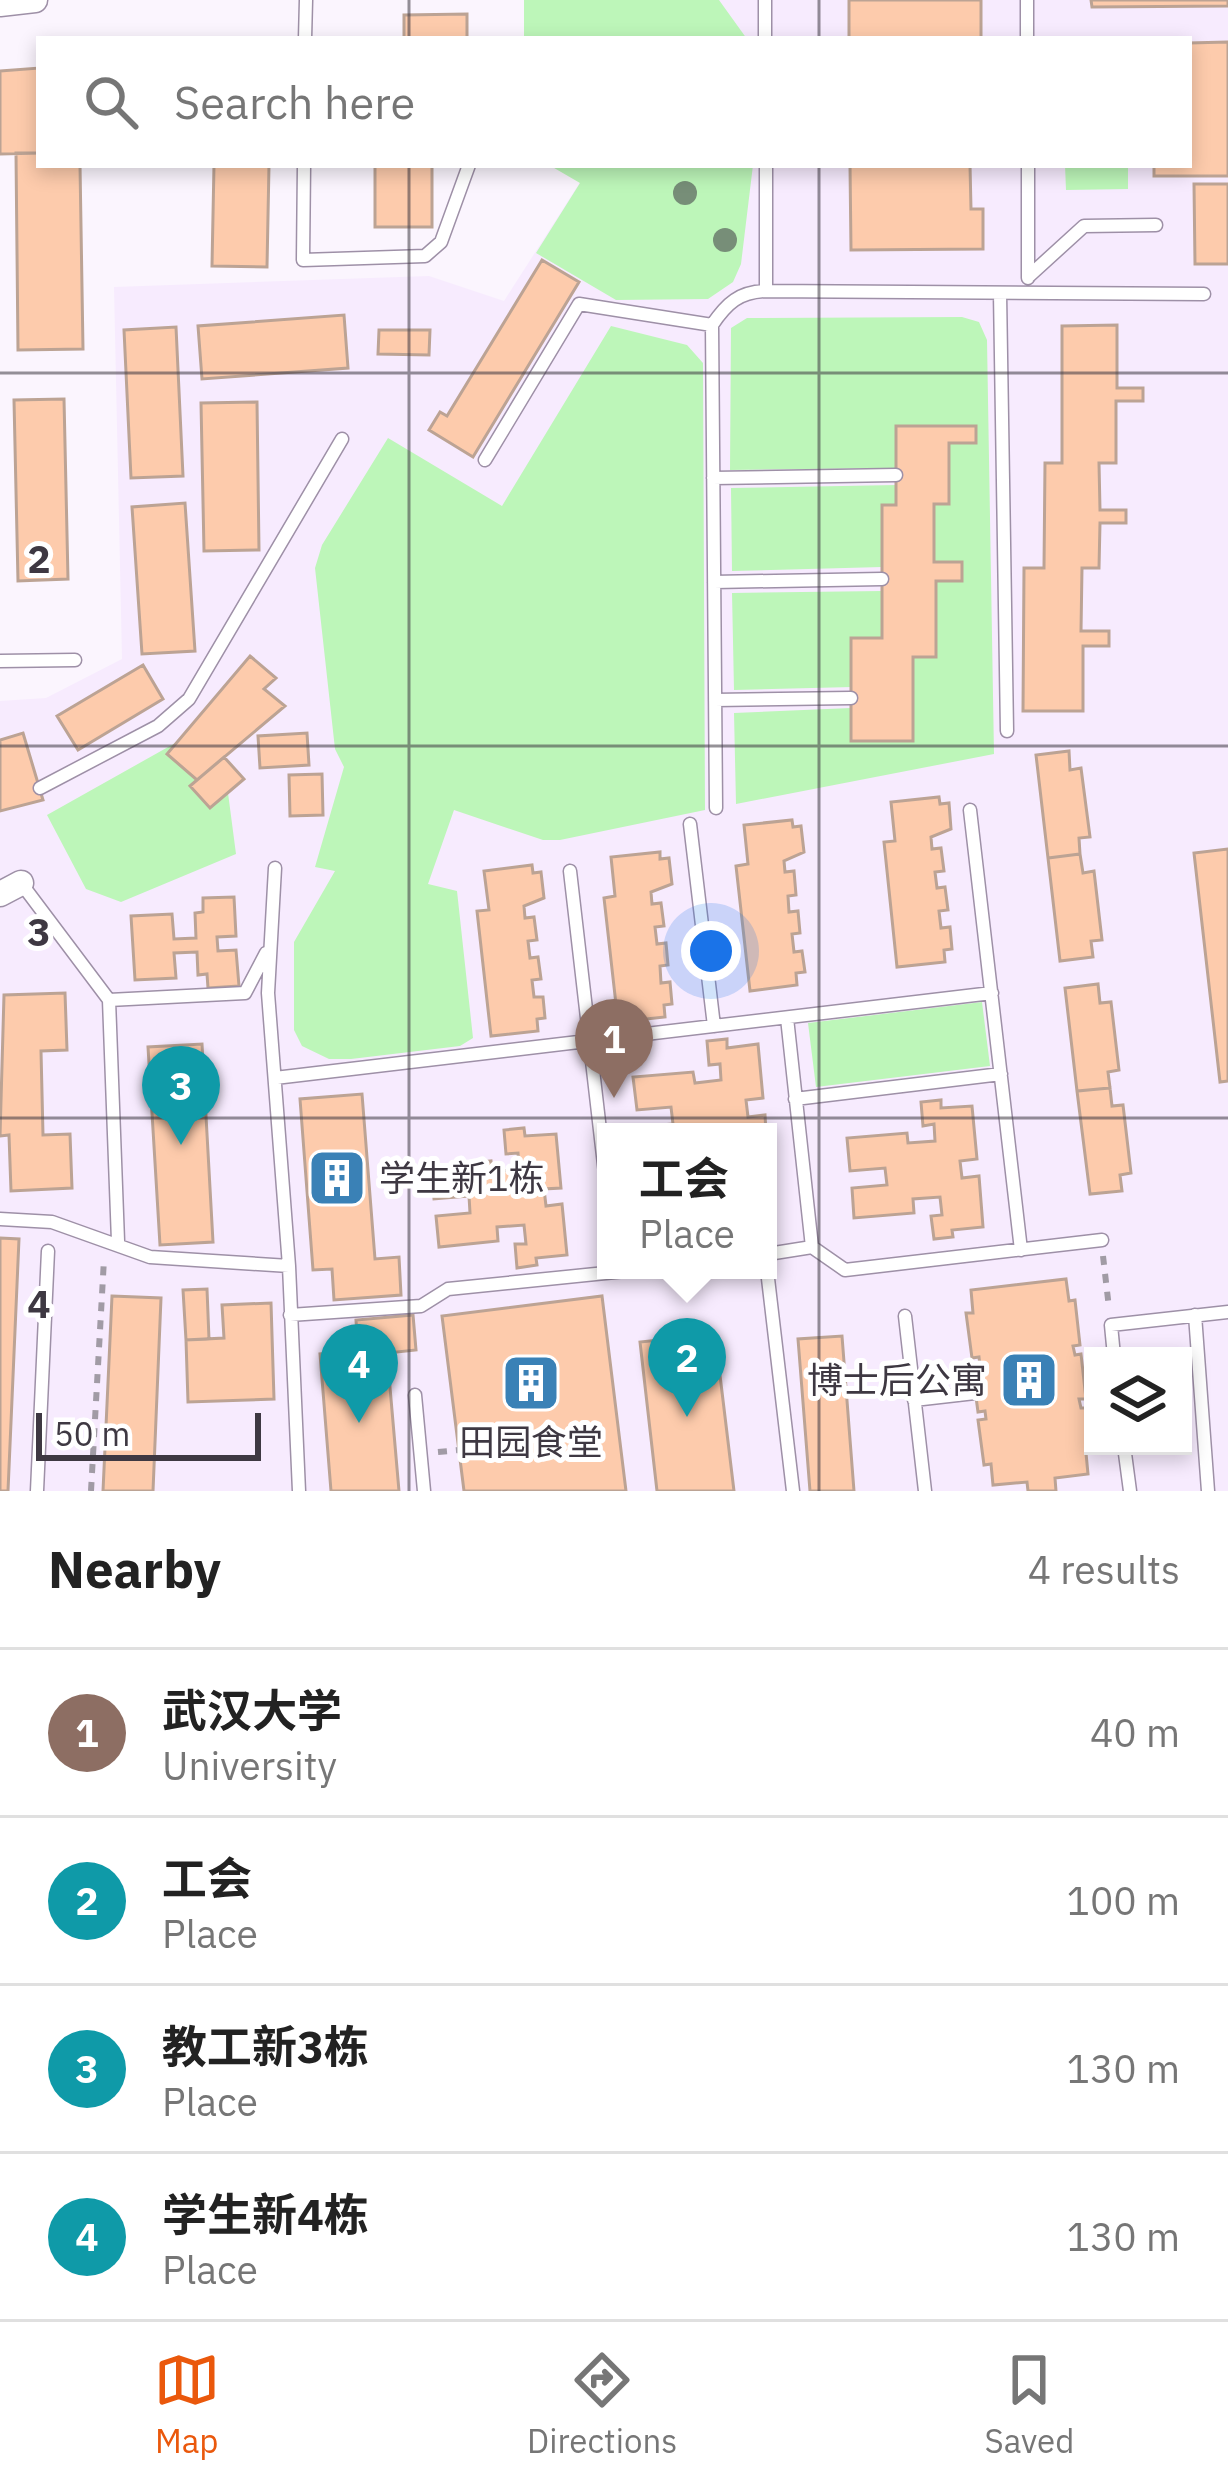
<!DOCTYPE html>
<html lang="en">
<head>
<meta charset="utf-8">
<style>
  body { margin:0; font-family:"IBM Plex Sans","Noto Sans SC",sans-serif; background:#f2f2f2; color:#222 }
  .controls { position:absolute; right:36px; bottom:36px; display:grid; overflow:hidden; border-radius:0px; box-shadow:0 6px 18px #0003 }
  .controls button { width:108px; height:108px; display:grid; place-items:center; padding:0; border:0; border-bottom:3px solid #e0e0e0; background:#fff; color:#222; font:60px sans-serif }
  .scale { position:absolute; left:36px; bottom:30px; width:225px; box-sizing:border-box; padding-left:12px; border:6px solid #3e3842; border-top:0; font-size:33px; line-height:42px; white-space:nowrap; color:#3e3842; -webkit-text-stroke:9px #fff; paint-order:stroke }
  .you { position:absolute; left:711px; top:951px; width:42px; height:42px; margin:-30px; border:9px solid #fff; border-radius:50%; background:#1a73e8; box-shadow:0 0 0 18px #1a73e833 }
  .badge { display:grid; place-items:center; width:78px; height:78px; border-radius:50%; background:#ea580c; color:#fff; font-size:39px; font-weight:700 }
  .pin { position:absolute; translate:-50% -99px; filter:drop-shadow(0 3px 6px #0008) }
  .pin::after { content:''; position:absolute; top:63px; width:42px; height:36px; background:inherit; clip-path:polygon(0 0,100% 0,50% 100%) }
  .popup { position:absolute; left:597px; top:1123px; width:180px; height:156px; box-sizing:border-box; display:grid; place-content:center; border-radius:0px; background:#fff; filter:drop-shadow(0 3px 9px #0005); font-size:39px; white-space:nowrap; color:#767676 }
  .popup b { font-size:45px; color:#222 }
  .popup::after { content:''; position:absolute; left:50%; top:100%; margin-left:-24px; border:24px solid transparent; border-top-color:#fff }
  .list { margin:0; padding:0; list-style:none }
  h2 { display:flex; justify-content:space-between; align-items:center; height:156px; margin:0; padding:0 48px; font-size:51px }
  h2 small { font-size:39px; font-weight:400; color:#767676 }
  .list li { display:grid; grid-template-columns:78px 1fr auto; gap:36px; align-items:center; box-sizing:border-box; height:168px; padding:0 48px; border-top:3px solid #e0e0e0 }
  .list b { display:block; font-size:45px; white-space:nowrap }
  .list p { margin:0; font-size:39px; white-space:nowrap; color:#767676 }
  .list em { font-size:39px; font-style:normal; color:#767676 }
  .icon { flex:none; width:66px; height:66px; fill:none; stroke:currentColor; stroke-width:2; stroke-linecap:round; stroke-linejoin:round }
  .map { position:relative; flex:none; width:1228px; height:1491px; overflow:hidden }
  .search { position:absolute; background:#fff; box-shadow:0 6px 18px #0003; left:36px; right:36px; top:36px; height:132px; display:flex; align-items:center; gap:30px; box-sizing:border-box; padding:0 42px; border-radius:0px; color:#767676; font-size:45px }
  .sheet { height:828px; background:#fff }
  nav { display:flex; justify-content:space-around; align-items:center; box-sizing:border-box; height:168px; border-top:3px solid #e0e0e0; background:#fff; font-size:33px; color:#767676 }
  nav a { display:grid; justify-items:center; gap:6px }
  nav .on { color:#ea580c }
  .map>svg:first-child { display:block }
  .built { fill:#f7ebfe; fill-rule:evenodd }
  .green { fill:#bdf6b9 }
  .building { fill:#fdcbac; stroke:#bca394; stroke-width:3 }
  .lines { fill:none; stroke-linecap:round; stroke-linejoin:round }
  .service-casing { stroke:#9e90a7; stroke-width:15 }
  .minor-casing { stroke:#9e90a7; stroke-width:27 }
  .path { stroke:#a19ba5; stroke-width:6; stroke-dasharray:9 9; stroke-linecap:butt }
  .service { stroke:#fff; stroke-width:12 }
  .minor { stroke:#fff; stroke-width:24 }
  .tree { fill:#778e78 }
  .grid { fill:none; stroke:#3e3842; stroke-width:3; stroke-opacity:0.55 }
  .labels { text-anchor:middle; stroke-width:10; stroke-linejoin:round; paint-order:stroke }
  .poi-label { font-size:36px; fill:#3e3842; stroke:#fff; text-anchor:start }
  .grid-label { font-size:39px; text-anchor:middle; font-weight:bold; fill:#3e3842; stroke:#fff; stroke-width:10; stroke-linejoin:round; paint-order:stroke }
</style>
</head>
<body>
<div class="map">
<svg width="1228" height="1491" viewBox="0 0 1228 1491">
  <rect width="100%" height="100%" fill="#fbf5fe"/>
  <path class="built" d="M697,0H1228V1491H0V701L46,698L122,659L114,287L429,276L504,301L591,165H1189V39H672ZM606,1132H768V1270H606ZM1093,1356H1183V1446H1093Z"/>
  <path class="green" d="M524,0H719L747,39H524Z
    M549,165H753L741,264L733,282L708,299L616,300L536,253L580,183Z
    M1065,165H1128V189L1066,190Z
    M962,317L979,322L987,340L994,754L736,804L734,713L851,708L913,657L936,581L962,580L961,562H934V504H948L949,443H976V427L896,426V468L730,470L731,328L747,318Z
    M611,326L687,345L703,363L705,810L560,840H543L454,810L428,884L457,891L473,1038L460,1046L351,1059H329L302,1046L294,1030V942L335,871L315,867L344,767L335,749L315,568L322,545L388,438L502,506Z
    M896,485V505L882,506V567L732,571L731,488Z
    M882,591V638L852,687L734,690L732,593Z
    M177,742L167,754L197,780L191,786L209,808L228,793L236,854L121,902L86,889L47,815Z
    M982,1002L990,1066L816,1087L808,1023Z"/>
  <path class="building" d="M849,0H981V38L849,39Z
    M1091,0H1228V6L1092,7Z
    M467,14V39H404V15Z
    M1228,42V176H1154V165H1189V43Z
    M39,68V153L0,154V71Z
    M16,153H39V165H80L83,349L18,350Z
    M214,165H269L267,267L212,266Z
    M375,165H432V227H375Z
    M850,165H970L971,209H983V249L851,250Z
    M1194,184H1228V264H1195Z
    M542,260L579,282L473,457L429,430L440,412L447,416Z
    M344,315L348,368L202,379L198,326Z
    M1117,325V388H1143V401H1116V463H1099L1100,510H1126V523H1100L1099,568H1082L1081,631H1109V646H1083V711H1023L1024,568H1044L1045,463H1062V326Z
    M176,327L183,476L131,478L124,330Z
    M379,330H430L429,355L378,354Z
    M64,399L68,579L18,581L14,400Z
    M257,402L259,550L204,551L201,403Z
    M896,426H976V443H949V504H934V562H962V581H936V657H913V741H851V638H882V505H896Z
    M185,503L195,651L142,654L132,507Z
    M250,656L276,678L264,689L285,706L197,780L167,754Z
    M143,665L163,699L78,750L57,716Z
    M23,733L43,800L0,811V740Z
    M307,733L309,765L260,768L258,736Z
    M1069,751L1070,770L1081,768L1090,837L1079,838L1080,854L1048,858L1036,755Z
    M224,757L244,779L210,808L190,786Z
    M322,774L323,815L290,816L289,775Z
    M939,797L940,804L949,803L951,829L931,837L932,849L941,848L944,871L935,872L937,888L945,887L948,910L939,911L941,928L950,927L952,949L944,950L945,962L897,967L884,842L895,841L891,802Z
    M792,820L793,827L801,826L804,852L784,861L785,872L794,871L796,895L788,896L789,912L798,911L800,933L792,934L794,952L802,951L805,972L796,973L797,985L750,991L736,866L748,864L744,825Z
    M1228,849V1081L1220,1082L1194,853Z
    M660,852V859L669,858L672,884L651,892L652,904L661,903L664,926L655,927L657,944L666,943L668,965L660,966L661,983L670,982L672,1004L664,1005L665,1017L618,1022L604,898L615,896L611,857Z
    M1080,854L1083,873L1094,871L1102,940L1091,941L1093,957L1060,961L1048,858Z
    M532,865L533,873L541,872L544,898L524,906L525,918L534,917L537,940L528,941L530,958L538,957L541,979L532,980L534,997H543L545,1018L537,1019L538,1031L491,1036L477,911L489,910L484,871Z
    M234,897L236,936L217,937L218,951L236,950L239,986L208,988L207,974L198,975L197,952L174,953L176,978L135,980L131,916L172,914L174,939L196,938L195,913L203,912V898Z
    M1098,984L1100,1003L1111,1002L1119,1070L1108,1072L1110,1088L1077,1091L1065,988Z
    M65,993L67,1050L41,1051L43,1135L70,1134L72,1188L11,1191L9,1135L0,1136L4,995Z
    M727,1039V1048L758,1044L763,1098L746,1100L748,1117L765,1115L766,1132H638V1127L673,1124L671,1107L637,1110L633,1077L693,1072L695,1083L721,1080L720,1064L709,1065L707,1041Z
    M202,1044L213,1242L160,1245L148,1047Z
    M1110,1088L1112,1106L1123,1105L1131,1173L1120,1175L1122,1191L1090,1194L1077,1091Z
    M362,1094L375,1259L399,1257L401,1295L334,1300L332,1269L313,1270L300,1099Z
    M941,1100V1108L972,1106L977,1159L960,1161L962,1178L979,1176L983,1227L952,1230L953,1237L934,1239L931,1216L942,1215L940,1197L913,1199L914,1213L854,1218L852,1188L887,1185L885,1168L850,1171L847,1138L907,1133L908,1143L935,1141L934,1124L923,1126L921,1102Z
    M524,1128L525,1136L556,1134L561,1188L544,1189L546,1206L562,1204L567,1255L536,1258L537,1265L517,1268L515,1244H526L524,1225L497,1227L498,1241L439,1247L436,1216L470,1213L469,1196L434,1199L431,1167L491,1161L492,1172L519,1169L518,1153L506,1154L504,1130Z
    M0,1238L19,1239L8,1491H0Z
    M1066,1279L1069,1301L1075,1300L1080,1345L1073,1346L1075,1355L1081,1354L1086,1399H1079L1081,1408H1087L1092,1452L1086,1453L1088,1474L1055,1478L1056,1491H1028L1027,1482L993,1485L991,1464L984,1465L978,1420L986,1419L985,1411L978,1412L972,1367L980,1366L979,1357L972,1358L966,1313H973L971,1290Z
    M207,1289L209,1339L186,1340L183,1290Z
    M112,1296L161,1298L153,1491H103Z
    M602,1296L626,1491H464L442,1316Z
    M271,1303L274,1399L188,1402L186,1340L224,1338L222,1305Z
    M413,1315L416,1350L387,1353L399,1491H331L320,1354L358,1351L356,1320Z
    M715,1334L734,1491H657L640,1342Z
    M842,1336L854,1491H810L798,1339Z"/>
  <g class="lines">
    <g class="service-casing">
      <path id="service" d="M765,0V39
        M1027,0V39
        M305,39L306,0
        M304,165L303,260L425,256L441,242L469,165
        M766,165V291
        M1028,165V278
        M1028,277L1084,226L1156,225
        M1000,293L1007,731
        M485,460L579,304L712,325
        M713,478L896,475
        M714,582L882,579
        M0,661L75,660
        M715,700L851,698
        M40,788L158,726L189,699L342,439
        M716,808L712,325C727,303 739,292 766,291L1204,294
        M970,810L1021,1250
        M690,824L714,1026
        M275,868L268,993L289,1266L299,1491
        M570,871L606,1182
        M21,883L109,1000
        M787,1018L812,1247
        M275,1078L992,993
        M795,1099L1001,1074
        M0,1219L52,1222L150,1257L289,1266
        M118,1241L109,1000L245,993L266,953
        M768,1254L812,1247L845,1270L1102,1240
        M767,1270L793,1491
        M290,1315L421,1306L448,1289L635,1270
        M1195,1315L1208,1491
        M905,1316L925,1491
        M1114,1356L1111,1325L1228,1312
        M415,1395L424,1491
        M914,1400L975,1393
        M1124,1446L1130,1491
        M37,1491L48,1251"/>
    </g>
    <g class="minor-casing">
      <path id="minor" d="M0,4L35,0
        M0,894L21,883"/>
    </g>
    <path class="path" d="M1103,1256L1109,1308
      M438,1452L459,1450
      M91,1491L104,1259"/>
    <use href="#service" class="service"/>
    <use href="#minor" class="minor"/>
  </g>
  <g class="tree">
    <circle cx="685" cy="193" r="12"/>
    <circle cx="725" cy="240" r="12"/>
  </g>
  <path class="grid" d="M409,0V39M819,0V39M409,165V1491M819,165V1491M0,373H1228M0,746H1228M0,1118H1228"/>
  <defs>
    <g id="building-square" transform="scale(3)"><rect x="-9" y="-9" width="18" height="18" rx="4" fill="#3a81b6" stroke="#fff"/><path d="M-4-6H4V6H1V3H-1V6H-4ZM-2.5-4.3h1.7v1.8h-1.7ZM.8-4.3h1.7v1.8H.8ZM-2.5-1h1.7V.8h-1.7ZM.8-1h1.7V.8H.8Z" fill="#fff"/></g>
  </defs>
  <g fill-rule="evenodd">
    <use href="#building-square" x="337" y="1178"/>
    <use href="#building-square" x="1029" y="1380"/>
    <use href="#building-square" x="531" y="1383"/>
  </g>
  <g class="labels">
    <g class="poi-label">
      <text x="379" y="1191">学生新1栋</text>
      <text x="987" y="1393" text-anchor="end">博士后公寓</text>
      <text x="531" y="1455" text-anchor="middle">田园食堂</text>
    </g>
  </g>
  <g class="grid-label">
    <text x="39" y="573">2</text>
    <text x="39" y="946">3</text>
    <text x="39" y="1318">4</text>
  </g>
</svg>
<div class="controls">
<button><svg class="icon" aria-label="layers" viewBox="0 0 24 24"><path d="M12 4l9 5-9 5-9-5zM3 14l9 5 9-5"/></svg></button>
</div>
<div class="scale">50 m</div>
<div class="you"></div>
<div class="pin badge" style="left:614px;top:1098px;background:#8d6e63">1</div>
<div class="pin badge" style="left:687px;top:1417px;background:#0f9aa8">2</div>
<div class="popup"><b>工会</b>Place</div>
<div class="pin badge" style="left:181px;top:1145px;background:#0f9aa8">3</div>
<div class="pin badge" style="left:359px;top:1423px;background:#0f9aa8">4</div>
<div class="search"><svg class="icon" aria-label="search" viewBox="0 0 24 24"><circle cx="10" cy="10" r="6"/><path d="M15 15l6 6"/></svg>Search here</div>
</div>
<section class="sheet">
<h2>Nearby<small>4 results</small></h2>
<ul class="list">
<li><span class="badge" style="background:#8d6e63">1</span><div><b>武汉大学</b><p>University</p></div><em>40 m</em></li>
<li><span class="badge" style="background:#0f9aa8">2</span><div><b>工会</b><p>Place</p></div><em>100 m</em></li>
<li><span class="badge" style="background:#0f9aa8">3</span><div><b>教工新3栋</b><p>Place</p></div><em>130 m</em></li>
<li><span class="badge" style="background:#0f9aa8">4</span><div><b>学生新4栋</b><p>Place</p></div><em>130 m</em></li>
</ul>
</section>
<nav>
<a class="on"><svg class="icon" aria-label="map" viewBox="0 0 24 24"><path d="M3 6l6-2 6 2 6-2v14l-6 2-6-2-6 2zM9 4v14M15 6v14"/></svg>Map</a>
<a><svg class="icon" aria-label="directions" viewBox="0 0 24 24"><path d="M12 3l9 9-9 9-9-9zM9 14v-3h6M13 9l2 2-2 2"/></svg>Directions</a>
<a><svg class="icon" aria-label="saved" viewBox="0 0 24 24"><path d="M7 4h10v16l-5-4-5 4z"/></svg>Saved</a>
</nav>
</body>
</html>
